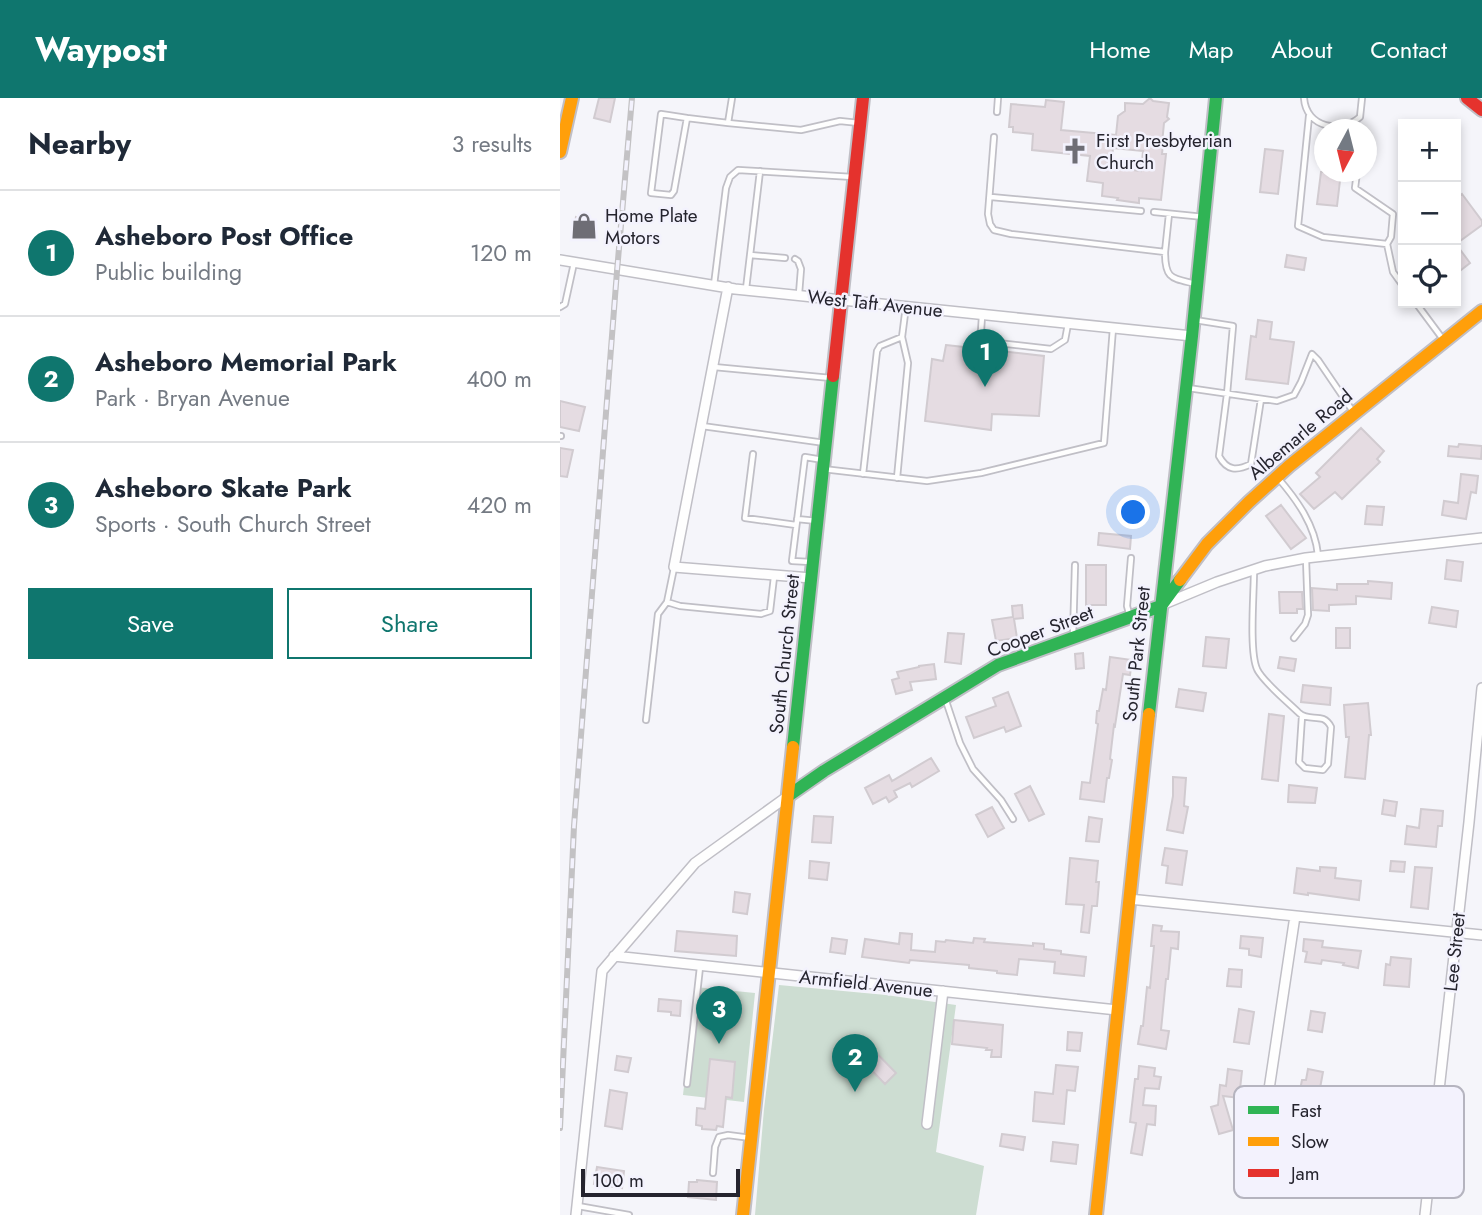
<!DOCTYPE html>
<html lang="en">
<head>
<meta charset="utf-8">
<style>
  body { margin:0; font-family:Jost,sans-serif; background:#f6f6f7; color:#1f2937 }
  .controls { position:absolute; right:21px; top:21px; display:grid; overflow:hidden; border-radius:0px; box-shadow:0 4px 10px #0003 }
  .controls button { width:63px; height:63px; display:grid; place-items:center; padding:0; border:0; border-bottom:2px solid #e0e1e3; background:#fff; color:#1f2937; font:35px sans-serif }
  .compass { position:absolute; left:754px; top:21px; width:63px; height:63px; border-radius:50%; background:#fff; box-shadow:0 4px 10px #0003; rotate:187deg }
  .scale { position:absolute; left:21px; bottom:18px; width:159px; box-sizing:border-box; padding-left:7px; border:4px solid #25242e; border-top:0; font-size:19px; line-height:24px; white-space:nowrap; color:#25242e; -webkit-text-stroke:5px #f3f2fd; paint-order:stroke }
  .you { position:absolute; left:574px; top:415px; width:24px; height:24px; margin:-18px; border:5px solid #fff; border-radius:50%; background:#1a73e8; box-shadow:0 0 0 10px #1a73e833 }
  .badge { display:grid; place-items:center; width:46px; height:46px; border-radius:50%; background:#0f766e; color:#fff; font-size:23px; font-weight:700 }
  .pin { position:absolute; translate:-50% -58px; filter:drop-shadow(0 2px 4px #0008) }
  .pin::after { content:''; position:absolute; top:37px; width:24px; height:21px; background:inherit; clip-path:polygon(0 0,100% 0,50% 100%) }
  .list { margin:0; padding:0; list-style:none }
  h2 { display:flex; justify-content:space-between; align-items:center; height:91px; margin:0; padding:0 28px; font-size:30px }
  h2 small { font-size:23px; font-weight:400; color:#747a83 }
  .list li { display:grid; grid-template-columns:46px 1fr auto; gap:21px; align-items:center; box-sizing:border-box; height:126px; padding:0 28px; border-top:2px solid #e0e1e3 }
  .list b { display:block; font-size:26px; white-space:nowrap }
  .list p { margin:0; font-size:23px; white-space:nowrap; color:#747a83 }
  .list em { font-size:23px; font-style:normal; color:#747a83 }
  .actions { display:flex; gap:14px; padding:21px 28px }
  .actions a { flex:1; padding:16px 0; border:2px solid #0f766e; border-radius:0px; text-align:center; font-size:24px; color:#0f766e }
  .actions .main { background:#0f766e; color:#fff }
  .icon { flex:none; width:38px; height:38px; fill:none; stroke:currentColor; stroke-width:2; stroke-linecap:round; stroke-linejoin:round }
  .map { position:relative; flex:none; width:922px; height:1117px; overflow:hidden }
  header { display:flex; align-items:center; gap:42px; box-sizing:border-box; height:98px; padding:0 35px; background:#0f766e; color:#fff }
  header strong { font-size:33px }
  nav { display:flex; gap:38px; margin-inline-start:auto; font-size:24px }
  main { display:flex }
  aside { flex:1; background:#fff }
  .map>svg:first-child { display:block }
  .green { fill:#cdddd2 }
  .building { fill:#e5dce2; stroke:#d1cbd0; stroke-width:2; fill-rule:evenodd }
  .lines { fill:none; stroke-linecap:round; stroke-linejoin:round }
  .lane-casing { stroke:#c0bfc6; stroke-width:8 }
  .street-casing { stroke:#c0bfc6; stroke-width:12 }
  .fast-casing { stroke:#c0bfc6; stroke-width:16 }
  .slow-casing { stroke:#c0bfc6; stroke-width:16 }
  .jam-casing { stroke:#c0bfc6; stroke-width:16 }
  .lane { stroke:#fefefe; stroke-width:4.5 }
  .street { stroke:#fefefe; stroke-width:9 }
  .fast { stroke:#30b455; stroke-width:12 }
  .slow { stroke:#ff9f0a; stroke-width:12 }
  .jam { stroke:#e5322d; stroke-width:12 }
  .rail-casing { stroke:#c3c2c4; stroke-width:6 }
  .rail { stroke:#f3f2fd; stroke-width:3.5; stroke-dasharray:10; stroke-linecap:butt }
  .labels { text-anchor:middle; stroke-width:5; stroke-linejoin:round; paint-order:stroke }
  .poi-label { font-size:19px; fill:#25242e; stroke:#f3f2fd; text-anchor:start }
  .street-label { font-size:19px; fill:#25242e; stroke:#f3f2fd }
  .key { fill:#f3f2fd; stroke:#b5b4bf; stroke-width:2 }
  .key-label { font-size:19px; fill:#25242e }
</style>
</head>
<body>
<header>
<strong>Waypost</strong>
<nav><a>Home</a><a>Map</a><a>About</a><a>Contact</a></nav>
</header>
<main>
<aside>
<h2>Nearby<small>3 results</small></h2>
<ul class="list">
<li><span class="badge">1</span><div><b>Asheboro Post Office</b><p>Public building</p></div><em>120 m</em></li>
<li><span class="badge">2</span><div><b>Asheboro Memorial Park</b><p>Park · Bryan Avenue</p></div><em>400 m</em></li>
<li><span class="badge">3</span><div><b>Asheboro Skate Park</b><p>Sports · South Church Street</p></div><em>420 m</em></li>
</ul>
<div class="actions"><a class="main">Save</a><a>Share</a></div>
</aside>
<div class="map">
<svg width="922" height="1117" viewBox="0 0 922 1117">
  <rect width="100%" height="100%" fill="#f5f5fa"/>
  <path class="green" d="M219,887L326,897L396,907L376,1054L424,1068L416,1117H195L204,1011Z
    M135,889L195,895L184,1004L123,997Z"/>
  <path class="building" d="M39,0H55L50,24L34,20Z
    M590,0L593,3L609,5L607,19L609,21L604,25L602,46H603L602,56H606L601,102L579,100V105L557,102L558,100L542,98L543,85L527,83L530,58L472,52L473,36L453,34V29H449L451,6L485,9L486,2L504,4L501,32L556,37L558,18L565,13V5L583,6ZM553,50L583,53L581,73L551,69Z
    M705,51L723,53L718,96L700,94Z
    M761,74H781L777,108L757,106Z
    M902,96L922,123V127L896,146L910,165L896,176V101Z
    M16,119L36,123L33,137L13,133Z
    M727,157L746,160L744,172L725,169Z
    M698,222L712,224L710,241L734,244L728,286L686,281L691,238L696,239Z
    M386,247L484,258L479,318L432,316L431,332L365,323L372,261L383,263Z
    M0,303L25,309L19,333L0,329Z
    M801,330L824,353L817,361L820,364L782,401L775,394L754,411L740,396L760,379L756,375Z
    M899,346L922,348L921,361L888,358L889,348L898,349Z
    M0,350L13,352L7,379L0,378Z
    M901,376L918,378L916,395L911,394L906,421L882,417L884,403L898,405Z
    M721,407L746,440L731,451L706,418Z
    M807,408L824,409L822,427L805,426Z
    M539,435L571,438L570,451L538,447Z
    M887,462L903,464L901,483L885,481Z
    M526,467H546V507H526Z
    M808,483L832,485L831,501L796,498V506L769,507V513L753,512L752,490L777,492V486H808Z
    M719,494H742L743,511H737V515H720Z
    M462,507L463,520L454,521L457,540L436,543L432,522L453,519L452,508Z
    M872,509L898,513L896,529L869,525Z
    M776,530H790V550H776Z
    M388,535L404,536L401,566L385,564Z
    M646,539L669,541L666,570L643,568Z
    M523,555L524,570L516,571L515,556Z
    M550,559L572,562L570,577L563,576L555,628L554,627L550,661L552,662L549,680H547L544,704L520,701L522,684L530,685L538,626L536,625L537,613H539L543,591L546,592Z
    M720,559L736,561L734,573L718,570Z
    M374,566L376,581L350,584L352,592L336,596L332,582L339,580L337,574L359,569V568Z
    M743,587L771,590L770,607L741,604Z
    M619,591L646,595L643,613L616,609Z
    M448,594L461,628L446,634L444,629L414,640L406,619L436,608L433,600Z
    M808,605L811,637H809L805,681L785,679L789,639H786L784,607Z
    M709,616L724,618L718,683L702,681Z
    M371,660L379,673L352,689L350,685L334,693L337,699L329,704L326,699L313,706L305,690L329,677L332,683Z
    M613,679L626,680L624,708L628,709L623,735L607,732L613,698Z
    M729,687L757,690L755,705L728,704Z
    M470,688L484,716L469,723L455,696Z
    M824,702L837,704L835,718L822,716Z
    M432,709L444,730L428,739L416,717Z
    M861,711L883,713L882,728H878L876,749L845,746L847,728L859,730Z
    M254,718L273,719L271,745L252,744Z
    M529,719L542,721L539,744L526,743Z
    M605,750L627,753L622,787L606,785L608,768L602,767Z
    M510,760L538,763L536,784H539L537,808H532L529,835L521,834L524,807L506,806Z
    M250,763L269,765L267,782L249,780Z
    M831,763L845,764L844,774L830,773Z
    M760,769L776,770L775,780L801,783L799,802L748,795V797L734,795L737,770L760,773Z
    M855,769L872,770L868,811L851,809Z
    M175,794L190,796L187,816L173,814Z
    M593,827L602,828L601,833L619,834L618,851L611,850L608,881H606L601,932L609,933L606,951L578,946L581,928H583L587,889L590,890L594,848H591Z
    M117,833L177,838L176,858L115,853Z
    M340,835L352,836L351,852L375,854L376,843L385,844L386,842L413,845L414,840L425,841L424,844L473,848V845L484,846V851L501,853V856L526,859L524,878L494,875L495,864L459,861L457,877L437,875V873L409,870V867L350,862L349,865L302,859L305,841L339,846Z
    M681,838L703,840L701,859L689,857V851L680,850Z
    M272,840L287,842L285,856L270,854Z
    M744,841L763,843L762,849L801,853L798,870L783,867L784,865L762,862L761,866L745,864L747,854L743,853Z
    M831,859L851,861L849,889L824,887L826,866L830,867Z
    M669,871L682,872L681,889L667,888Z
    M99,901L121,903L120,918L111,917V914L98,913Z
    M679,911L694,914L689,946L674,944Z
    M751,913L765,915L762,934L748,932Z
    M394,922L443,927L441,959H431L432,952H426L427,950L392,946Z
    M508,934L522,935L520,953L507,952Z
    M301,939L336,975L325,986L290,950Z
    M57,958L71,960L68,974L55,972Z
    M150,961L175,964L172,1000L166,999L163,1029L157,1028L156,1032L142,1031V1028L136,1027L137,1010L145,1011Z
    M496,967L518,969L515,993L507,992L504,1026L473,1023L475,994L493,996Z
    M579,968L595,970L594,978L601,979L599,991L585,990L583,1007L596,1008L595,1027L587,1026L582,1057L571,1055L576,1025L570,1024L575,981H578Z
    M668,971L682,973L679,1000L663,998L673,1032L659,1036L651,1009L658,1007L660,987L666,988Z
    M748,971L763,974L758,1001L739,997L742,982H746Z
    M50,992L67,995L62,1031L45,1028Z
    M442,1036L465,1039L463,1052L440,1048Z
    M493,1044L518,1047L516,1066L491,1063Z
    M37,1069L64,1073L62,1090L34,1086Z
    M137,1082L157,1084L156,1102L128,1099L129,1084H137Z"/>
  <g class="lines">
    <g class="lane-casing">
      <path id="lane" d="M172,0L168,25L241,32L280,23L299,25
        M744,0C746,30 781,36 800,19L802,0
        M437,14L438,0
        M749,18L738,128L763,139L827,146L831,139L833,116L795,90L797,74
        M127,20L101,16L91,95L111,97L114,93L127,20L168,25
        M434,39L428,116L430,126L434,132L451,136L605,154C605,182 612,180 636,186
        M431,99L581,113
        M594,114L644,119
        M827,146L833,174L843,188
        M605,154L609,116
        M190,157L225,160
        M235,161L238,163L241,171L239,196
        M154,187L166,90L170,79L178,72L293,79
        M186,191L200,73
        M856,205L882,240
        M0,209L5,206L14,165
        M422,218L421,233L429,244L491,251L505,242L508,226
        M635,222L673,228L667,296L659,358C667,373 677,373 691,366L701,301
        M154,269L271,280
        M628,290L717,303L734,297L741,284L752,256L758,262L794,315
        M142,328L265,345
        M0,338H1
        M193,356L185,420L236,427
        M263,371L367,383L421,375L544,345L553,230
        M303,376L317,253L320,248L342,239
        M337,380L348,265L342,239L346,208
        M718,380C737,402 755,427 758,457
        M237,421L257,423
        M251,464L232,463L245,359L263,362
        M694,473C694,495 689,553 697,571C702,583 729,605 739,615C750,625 763,613 771,629L768,666L763,672L745,670L739,664L742,618
        M107,504L120,508L201,516L210,513L214,479
        M570,519L567,508L571,460
        M513,539L515,467
        M734,540L745,526L748,517L746,461
        M385,600L400,645L413,671L441,702L453,721
        M86,622L98,516L107,504L114,470
        M127,986L140,869
        M153,1075L155,1049L159,1039L168,1037L191,1040
        M18,1108L69,1117"/>
    </g>
    <g class="street-casing">
      <path id="street" d="M0,162L175,191L632,238
        M168,189L114,469L251,480
        M604,506L657,484L705,468L746,460L922,440
        M569,801L922,837
        M54,858L557,912
        M705,1018L735,818
        M367,1026L383,893
        M16,1117L42,873L135,765L228,698
        M865,1117L909,724L922,590"/>
    </g>
    <g class="fast-casing">
      <path id="fast" d="M589,616L632,238L656,0
        M233,649L273,278
        M228,698L264,673L438,567L601,508L620,482"/>
    </g>
    <g class="slow-casing">
      <path id="slow" d="M0,54L12,0
        M620,482L647,446L689,404L729,368L922,213
        M183,1117L233,649
        M536,1117L589,616"/>
    </g>
    <g class="jam-casing">
      <path id="jam" d="M907,0L922,12
        M273,278L303,0"/>
    </g>
    <use href="#lane" class="lane"/>
    <use href="#street" class="street"/>
    <use href="#fast" class="fast"/>
    <use href="#slow" class="slow"/>
    <use href="#jam" class="jam"/>
    <g class="rail-casing">
      <path id="rail" d="M0,1030L14,728L57,173L72,0"/>
    </g>
    <use href="#rail" class="rail"/>
  </g>
  <defs>
    <g id="church-bare" transform="scale(2.1)"><path d="M-1.2-6h2.4v3.5h3.3v2.4h-3.3V6h-2.4V-.1h-3.3v-2.4h3.3Z" fill="#6e6d75" stroke="#f3f2fd" stroke-width="2.5" paint-order="stroke"/></g>
    <g id="shop-bare" transform="scale(2.1)"><path d="M-5-2.5h2.3a2.7 3.5 0 0 1 5.4 0H5L5.5 6h-11ZM-1.5-2.5h3a1.5 2.3 0 0 0-3 0Z" fill="#6e6d75" stroke="#f3f2fd" stroke-width="2.5" paint-order="stroke"/></g>
  </defs>
  <g fill-rule="evenodd">
    <use href="#church-bare" x="515" y="53"/>
    <use href="#shop-bare" x="24" y="128"/>
  </g>
  <g class="labels">
    <g class="poi-label">
      <text x="536" y="49">First Presbyterian<tspan x="536" dy="22">Church</tspan></text>
      <text x="45" y="124">Home Plate<tspan x="45" dy="22">Motors</tspan></text>
    </g>
    <g class="street-label">
      <text transform="translate(315 205) rotate(6)" y="7">West Taft Avenue</text>
      <text transform="translate(740 336) rotate(-40)" y="7">Albemarle Road</text>
      <text transform="translate(480 533) rotate(-21)" y="7">Cooper Street</text>
      <text transform="translate(224 556) rotate(-84)" y="7">South Church Street</text>
      <text transform="translate(576 556) rotate(-84)" y="7">South Park Street</text>
      <text transform="translate(894 854) rotate(-84)" y="7">Lee Street</text>
      <text transform="translate(306 885) rotate(6)" y="7">Armfield Avenue</text>
    </g>
  </g>
  <rect x="674" y="988" width="230" height="112" rx="10" class="key"/>
  <rect x="688" y="1008" width="31" height="8" fill="#30b455"/>
  <rect x="688" y="1039" width="31" height="9" fill="#ff9f0a"/>
  <rect x="688" y="1071" width="31" height="8" fill="#e5322d"/>
  <g class="key-label">
    <text x="731" y="1019">Fast</text>
    <text x="731" y="1050">Slow</text>
    <text x="731" y="1082">Jam</text>
  </g>
</svg>
<div class="controls">
<button>+</button>
<button>−</button>
<button><svg class="icon" aria-label="locate" viewBox="0 0 24 24"><circle cx="12" cy="12" r="6"/><path d="M12 2v4M12 18v4M2 12h4M18 12h4"/></svg></button>
</div>
<svg class="compass" viewBox="-18 -18 36 36"><path d="M0-13l5 13h-10z" fill="#e53935"/><path d="M0 13l5-13h-10z" fill="#747a83"/></svg>
<div class="scale">100 m</div>
<div class="you"></div>
<div class="pin badge" style="left:425px;top:289px">1</div>
<div class="pin badge" style="left:295px;top:994px">2</div>
<div class="pin badge" style="left:159px;top:946px">3</div>
</div>
</main>
</body>
</html>
